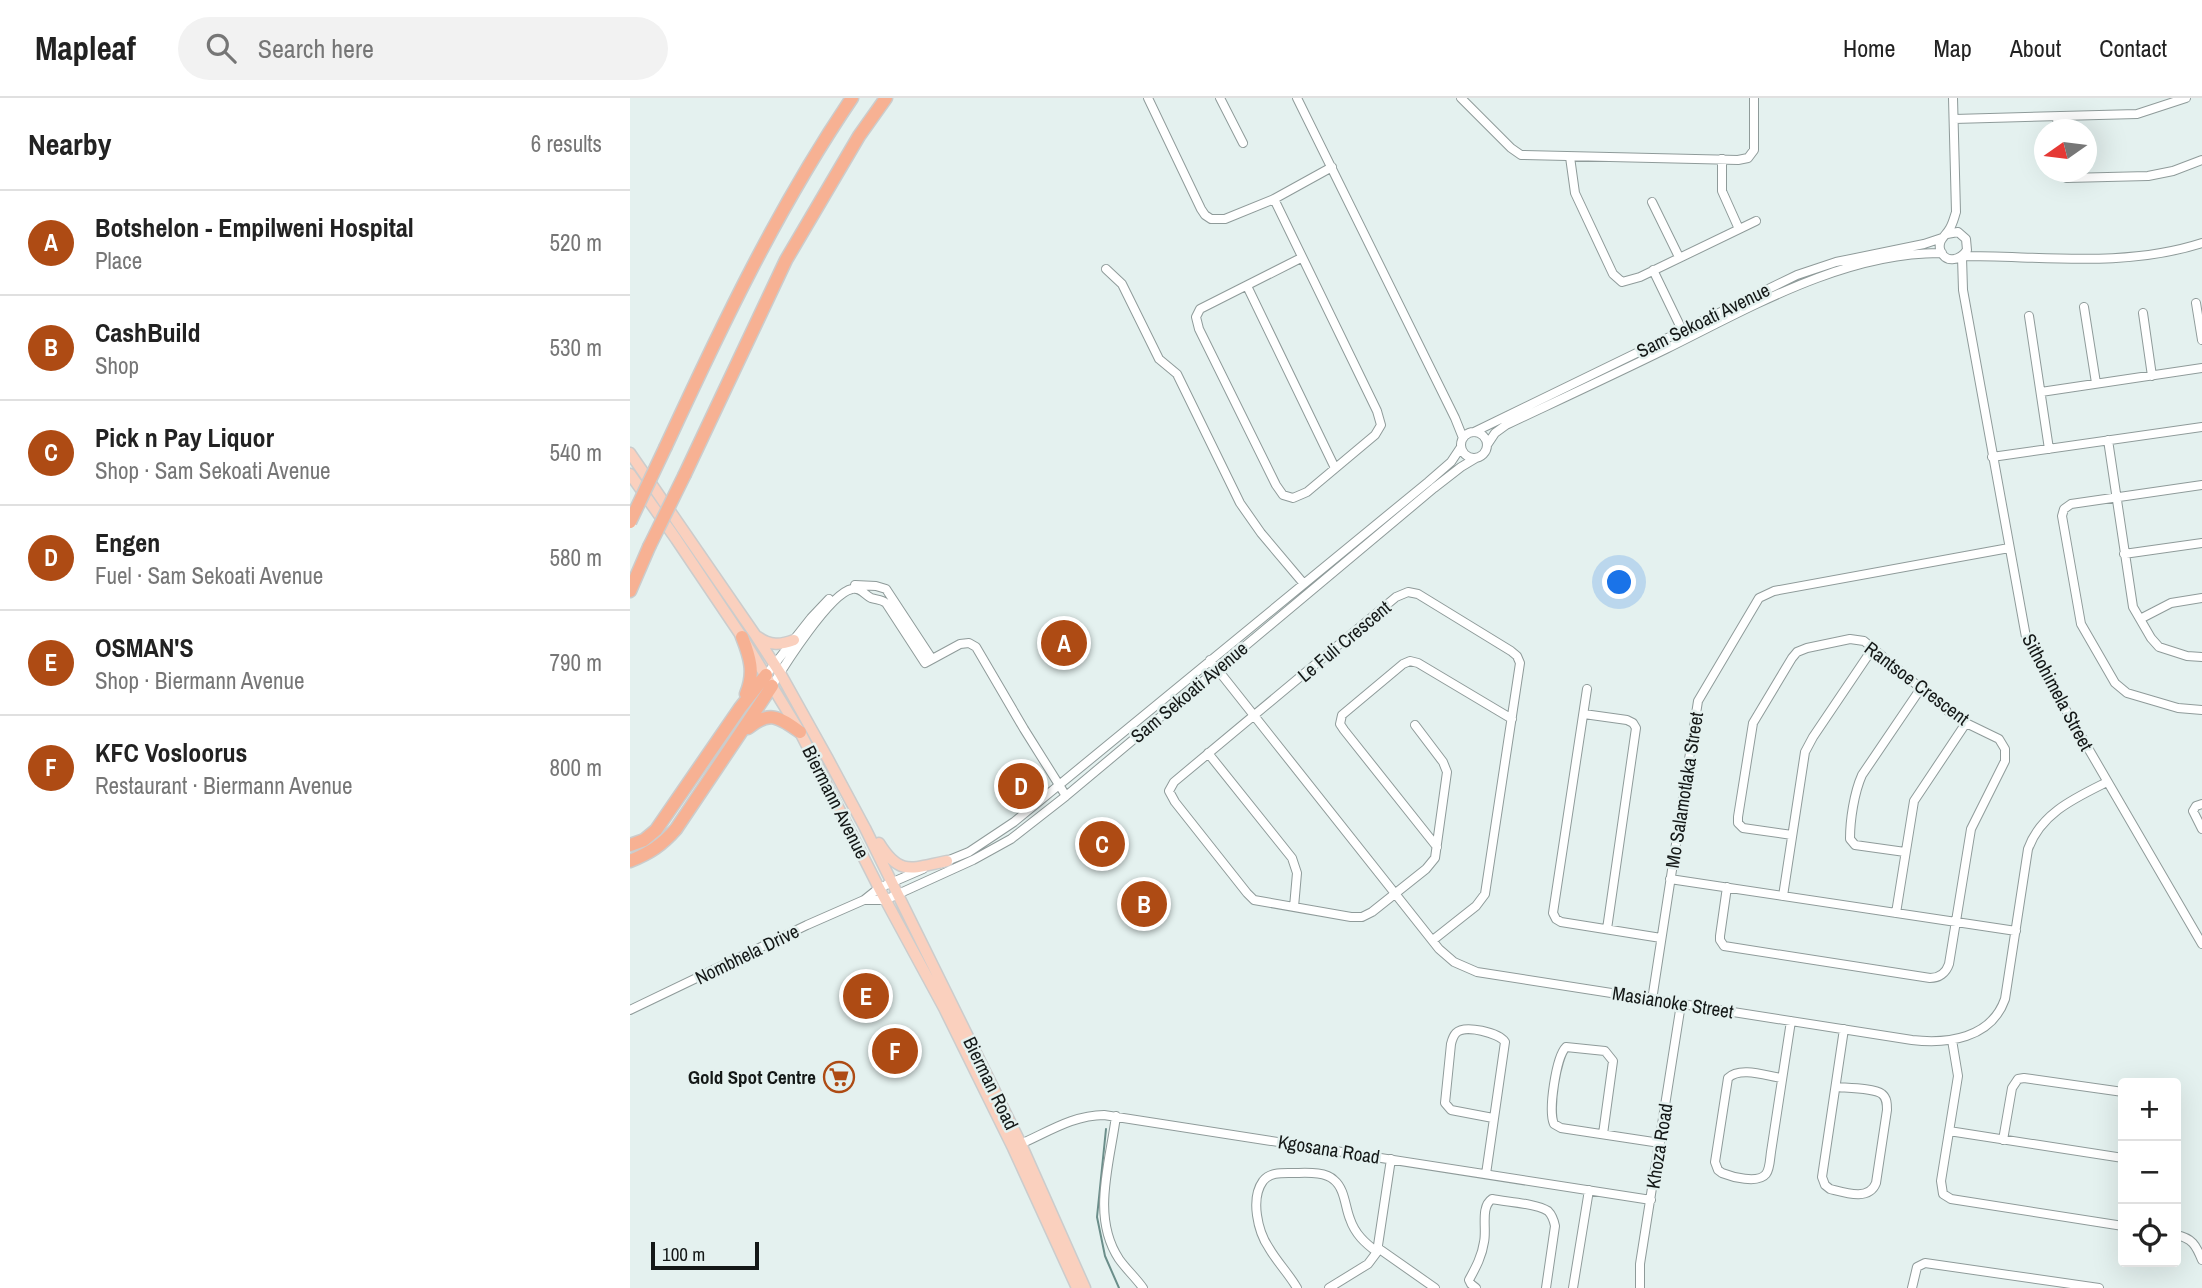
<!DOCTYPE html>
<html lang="en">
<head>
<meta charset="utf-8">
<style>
  body { margin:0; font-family:"Archivo Narrow",sans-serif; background:#f2f2f2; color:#222 }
  .controls { position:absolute; right:21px; bottom:21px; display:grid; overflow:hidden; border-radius:7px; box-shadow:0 7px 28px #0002 }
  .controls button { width:63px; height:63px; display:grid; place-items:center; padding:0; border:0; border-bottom:2px solid #e0e0e0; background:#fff; color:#222; font:35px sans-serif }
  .compass { position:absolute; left:1404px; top:21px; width:63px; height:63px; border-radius:50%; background:#fff; box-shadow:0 7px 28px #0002; rotate:256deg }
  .scale { position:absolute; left:21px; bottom:18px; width:108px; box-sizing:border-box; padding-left:7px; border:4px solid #141817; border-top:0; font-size:19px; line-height:24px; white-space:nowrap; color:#141817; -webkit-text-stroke:5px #e4f1ef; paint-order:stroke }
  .you { position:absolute; left:990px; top:485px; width:24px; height:24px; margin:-18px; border:5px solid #fff; border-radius:50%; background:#1a73e8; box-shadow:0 0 0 10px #1a73e833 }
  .badge { display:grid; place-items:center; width:46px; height:46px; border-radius:50%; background:#ae4b14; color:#fff; font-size:23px; font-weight:700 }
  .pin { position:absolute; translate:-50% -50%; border:4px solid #fff; box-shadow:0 2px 7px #0006 }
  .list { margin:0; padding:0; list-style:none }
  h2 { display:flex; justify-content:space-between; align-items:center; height:91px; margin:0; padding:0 28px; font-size:30px }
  h2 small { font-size:23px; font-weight:400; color:#767676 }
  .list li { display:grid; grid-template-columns:46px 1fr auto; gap:21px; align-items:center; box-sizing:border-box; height:105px; padding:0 28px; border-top:2px solid #e0e0e0 }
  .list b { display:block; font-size:26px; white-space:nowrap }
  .list p { margin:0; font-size:23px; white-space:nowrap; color:#767676 }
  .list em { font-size:23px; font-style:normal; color:#767676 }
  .icon { flex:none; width:38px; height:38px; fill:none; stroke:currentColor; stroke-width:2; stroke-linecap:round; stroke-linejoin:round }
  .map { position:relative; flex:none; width:1572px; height:1190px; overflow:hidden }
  header { display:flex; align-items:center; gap:42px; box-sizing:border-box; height:98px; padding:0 35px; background:#fff; border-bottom:2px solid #e0e0e0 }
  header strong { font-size:33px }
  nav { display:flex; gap:38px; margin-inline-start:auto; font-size:24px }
  .search { width:490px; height:63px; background:#f2f2f2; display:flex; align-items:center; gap:18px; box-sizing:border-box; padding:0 24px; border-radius:38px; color:#767676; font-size:26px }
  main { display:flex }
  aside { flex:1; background:#fff }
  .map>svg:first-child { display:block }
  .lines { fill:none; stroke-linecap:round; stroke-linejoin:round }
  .stream { stroke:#6b8e8a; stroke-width:2 }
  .minor-casing { stroke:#8f9b9a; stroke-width:10 }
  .major-casing { stroke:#cbcccc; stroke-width:13 }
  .highway-casing { stroke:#cbcccc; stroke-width:15 }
  .minor { stroke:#fff; stroke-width:8 }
  .major { stroke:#fad0be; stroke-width:10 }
  .highway { stroke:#f7b193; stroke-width:12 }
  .highway-bridge-casing { stroke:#cbcccc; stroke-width:15; stroke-linecap:butt }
  .highway-bridge { stroke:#f7b193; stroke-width:12 }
  .labels { text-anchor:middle; stroke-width:5; stroke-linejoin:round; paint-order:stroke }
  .street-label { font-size:19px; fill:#141817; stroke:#e4f1ef }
  .poi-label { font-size:19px; font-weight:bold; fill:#141817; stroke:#e4f1ef; text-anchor:end }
</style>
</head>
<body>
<header>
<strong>Mapleaf</strong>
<div class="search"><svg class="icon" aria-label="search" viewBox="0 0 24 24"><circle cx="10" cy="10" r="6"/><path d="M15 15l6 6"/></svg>Search here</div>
<nav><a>Home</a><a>Map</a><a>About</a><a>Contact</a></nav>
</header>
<main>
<aside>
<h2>Nearby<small>6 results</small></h2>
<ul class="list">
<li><span class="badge">A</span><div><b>Botshelon - Empilweni Hospital</b><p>Place</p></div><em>520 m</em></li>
<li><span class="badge">B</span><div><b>CashBuild</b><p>Shop</p></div><em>530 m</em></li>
<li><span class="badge">C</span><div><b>Pick n Pay Liquor</b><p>Shop · Sam Sekoati Avenue</p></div><em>540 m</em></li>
<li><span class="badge">D</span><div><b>Engen</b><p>Fuel · Sam Sekoati Avenue</p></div><em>580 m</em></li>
<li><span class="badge">E</span><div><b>OSMAN'S</b><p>Shop · Biermann Avenue</p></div><em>790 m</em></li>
<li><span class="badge">F</span><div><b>KFC Vosloorus</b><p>Restaurant · Biermann Avenue</p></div><em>800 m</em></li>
</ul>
</aside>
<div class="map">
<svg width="1572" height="1190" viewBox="0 0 1572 1190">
  <rect width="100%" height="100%" fill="#e4f1ef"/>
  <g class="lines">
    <path class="stream" d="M476,1031L467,1119L475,1158L489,1190"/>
    <g class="minor-casing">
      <path id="minor" d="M518,0L571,111L575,117L581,121H595L644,101L702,69
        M590,0L613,45
        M667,0L825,320L833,340
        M831,0L881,50L891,57L1108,62L1118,60L1124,52V0
        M1427,19L1428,32
        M1324,21L1507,16L1556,0
        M940,59L945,95L983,176L992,184L1010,179L1126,123
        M1092,61V93L1109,131
        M1430,74L1432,78L1437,80L1518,78L1543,73L1572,62
        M644,101L747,313L751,327L745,337L677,394L663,400L653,397L646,387L569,231L566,219L570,211L671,160
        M1022,104L1049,159
        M1317,136L1328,134L1336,141L1337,152C1330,163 1314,166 1310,151C1308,141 1316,138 1320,130C1323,125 1324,120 1326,114L1323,0
        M1333,158C1412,158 1495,170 1572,145
        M1332,159L1333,192L1396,539L1408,564L1572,846
        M476,171L492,186L529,261L547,276L610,405L631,435L674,486
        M1023,172L1052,232
        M617,188L705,370
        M1566,205L1572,242
        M1454,209L1466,285
        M1513,215L1522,278
        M1399,218L1419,351
        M1411,294L1572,270
        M844,334L1167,177L1206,164L1294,146L1312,140
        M831 347a13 13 0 1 1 26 0a13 13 0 1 1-26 0Z
        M1478,342L1503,509L1521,540L1529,549L1557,558L1572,559
        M857,347L865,335L876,327C929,302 983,277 1036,251C1121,209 1215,154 1312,155
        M1362,359L1572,329
        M1572,387L1441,406L1434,411L1432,418L1451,526L1485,585L1497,595L1548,610L1572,612
        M1494,456L1572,445
        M225,487L246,488L256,491L302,561
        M1510,521L1541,505L1572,500
        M580,562L809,851L824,864L847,874L1282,942C1317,946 1361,941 1375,901L1398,751C1411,715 1445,700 1477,684
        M136,577L181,520L199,501
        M142,588C154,568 200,495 222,491C230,489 234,496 241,500C247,502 251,501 256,505L295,565L330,546L339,545L346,549L394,631L436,698
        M957,591L923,815L926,821L931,824L1031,840
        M954,616L997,622L1003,625L1006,630L977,831
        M785,627L813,664L817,674L805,760L796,771L742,814L732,819H721L624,802L617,795L545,704L539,693L544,684L766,499L778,494L788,496L881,553L887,558L890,565L855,796L846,808L803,842
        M578,655L662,760L667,775L664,809
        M1572,706L1566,708L1563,713L1572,731
        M807,749L714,632L710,626L712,617L773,566L780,563L788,565L882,621
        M1275,754L1225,747L1220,741C1220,722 1224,695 1232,677L1291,590
        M312,765L339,754L384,724L798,384L821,364L831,349
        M1040,781L1386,833
        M1097,789L1090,838V842L1094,848L1300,880C1309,880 1316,875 1319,866L1341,731L1375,663V651L1369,641L1336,625L1318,613L1234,543L1220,541L1177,550L1167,554L1162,560L1123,625L1108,719V725L1113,730L1162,737
        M1153,798L1175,654L1183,639L1243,550
        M234,802H255L343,762L381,741L436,698L804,390L831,369L846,360
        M1266,815L1284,703L1336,625
        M1022,902L1068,603L1129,500L1144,493L1379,450
        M0,912L177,827L234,802L249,790L293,771
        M1322,942L1328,978L1311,1083L1313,1096L1321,1101L1493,1128
        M1152,980C1137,978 1110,968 1098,980L1085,1064L1088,1072L1092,1075C1102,1079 1128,1086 1136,1076C1140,1071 1140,1060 1141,1054L1161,923
        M1206,989C1217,990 1244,990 1252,996C1257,1000 1257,1006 1257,1012L1246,1085C1239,1103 1216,1095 1200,1091L1195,1087L1192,1079L1214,931
        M486,1018C480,1065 461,1119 489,1161C496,1171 506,1180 513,1190
        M1319,1033L1493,1060
        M973,1036L983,963L975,953L936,949C926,959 918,1013 924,1026L931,1030L1030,1045
        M1373,1042L1382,990L1388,981L1394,980L1493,994
        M386,1048C415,1036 442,1017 474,1017L1021,1102
        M856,1076L875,944C869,935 835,926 826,935C823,938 822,942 821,946L815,1005L821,1012L863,1020
        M1546,1137C1562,1140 1566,1147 1572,1162
        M748,1150L805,1190
        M667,1190C659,1176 647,1164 639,1150C628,1134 620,1101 633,1083C640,1074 652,1075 663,1075C675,1075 695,1073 704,1082C715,1091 715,1109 720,1121C725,1136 735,1145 747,1154
        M699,1190L738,1166L747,1154L761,1061
        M846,1190L841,1186L839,1182C846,1169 852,1158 854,1144C857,1131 850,1109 862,1101C876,1104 906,1105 918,1113C922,1117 924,1123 925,1128L916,1190
        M943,1190L959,1092
        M1010,1190V1166L1051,906
        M1282,1190L1287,1169L1295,1165L1469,1190"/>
    </g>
    <g class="major-casing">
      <path id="major" d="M0,355L126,538L150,575L198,661L235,730L391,1046L455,1190
        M0,376L46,441L112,539L170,634L249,790L314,910L383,1050L447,1190
        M128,539C140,548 151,547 164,542
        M249,745C270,779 282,770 317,763"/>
    </g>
    <g class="highway-casing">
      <path id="highway" d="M36,348C91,229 148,109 222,0
        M55,376L156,162L229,38L256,0
        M0,493L19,449
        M112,539C120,559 125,575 116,596
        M118,630C140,612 149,619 170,634
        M0,747L14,742L26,732L110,610L136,577
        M0,763C20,755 32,747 46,731L142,588"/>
    </g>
    <use href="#minor" class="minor"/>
    <use href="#major" class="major"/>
    <use href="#highway" class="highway"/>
    <g class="highway-bridge-casing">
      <path id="highway-bridge" d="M0,424L36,348
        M19,449L55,376"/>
    </g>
    <use href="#highway-bridge" class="highway-bridge"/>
  </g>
  <defs>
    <g id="supermarket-ring" transform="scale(1.575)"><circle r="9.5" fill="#e4f1ef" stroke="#ae4b14" stroke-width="1.5"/><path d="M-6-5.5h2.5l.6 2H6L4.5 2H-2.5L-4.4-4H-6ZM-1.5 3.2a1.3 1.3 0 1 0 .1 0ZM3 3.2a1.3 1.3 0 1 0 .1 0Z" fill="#ae4b14"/></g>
  </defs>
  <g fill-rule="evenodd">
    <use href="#supermarket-ring" x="209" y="979"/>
  </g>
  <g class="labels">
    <g class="street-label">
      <text transform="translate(1073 222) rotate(-26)" y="7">Sam Sekoati Avenue</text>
      <text transform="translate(714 543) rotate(-40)" y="7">Le Fuli Crescent</text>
      <text transform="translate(1287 585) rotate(37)" y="7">Rantsoe Crescent</text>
      <text transform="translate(559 594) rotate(-40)" y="7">Sam Sekoati Avenue</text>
      <text transform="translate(1428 594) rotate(62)" y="7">Sithohimela Street</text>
      <text transform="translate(1054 692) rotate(-81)" y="7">Mo Salamotlaka Street</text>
      <text transform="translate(206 704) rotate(63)" y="7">Biermann Avenue</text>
      <text transform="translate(117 856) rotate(-26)" y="7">Nombhela Drive</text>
      <text transform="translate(1043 904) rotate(9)" y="7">Masianoke Street</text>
      <text transform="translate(361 985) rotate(64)" y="7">Bierman Road</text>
      <text transform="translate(1029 1048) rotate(-81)" y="7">Khoza Road</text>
      <text transform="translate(699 1051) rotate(9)" y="7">Kgosana Road</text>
    </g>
    <g class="poi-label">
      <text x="186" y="986">Gold Spot Centre</text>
    </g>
  </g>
</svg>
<div class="controls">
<button>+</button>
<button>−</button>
<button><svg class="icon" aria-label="locate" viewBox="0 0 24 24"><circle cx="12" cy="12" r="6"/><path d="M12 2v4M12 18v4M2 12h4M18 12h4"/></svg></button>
</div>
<svg class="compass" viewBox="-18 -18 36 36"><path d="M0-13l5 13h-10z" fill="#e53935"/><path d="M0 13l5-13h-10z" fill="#767676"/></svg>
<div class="scale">100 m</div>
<div class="you"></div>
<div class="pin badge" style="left:434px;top:545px">A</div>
<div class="pin badge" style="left:514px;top:806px">B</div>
<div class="pin badge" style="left:472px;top:746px">C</div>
<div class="pin badge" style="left:391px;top:688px">D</div>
<div class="pin badge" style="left:236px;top:898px">E</div>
<div class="pin badge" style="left:265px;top:953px">F</div>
</div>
</main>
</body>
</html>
